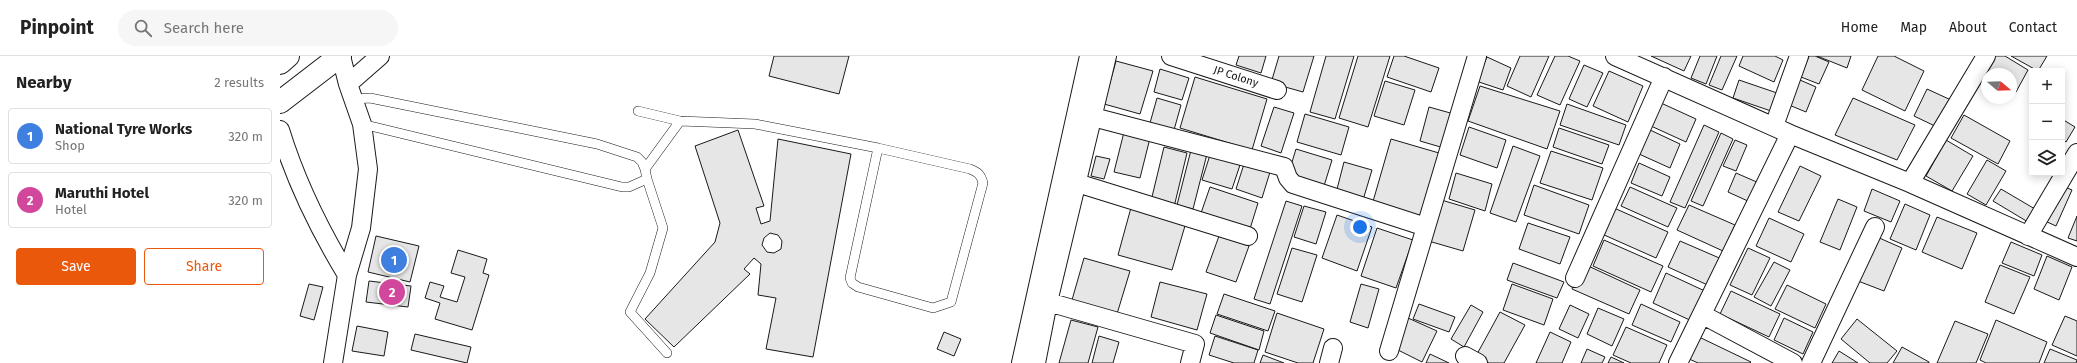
<!DOCTYPE html>
<html lang="en">
<head>
<meta charset="utf-8">
<style>
  body { margin:0; font-family:"Fira Sans",sans-serif; background:#f6f6f6; color:#222 }
  .controls { position:absolute; right:12px; top:12px; display:grid; overflow:hidden; border-radius:4px; box-shadow:0 2px 10px #0003 }
  .controls button { width:36px; height:36px; display:grid; place-items:center; padding:0; border:0; border-bottom:1px solid #e0e0e0; background:#fff; color:#222; font:20px sans-serif }
  .compass { position:absolute; left:1701px; top:12px; width:36px; height:36px; border-radius:50%; background:#fff; box-shadow:0 2px 10px #0003; rotate:109deg }
  .you { position:absolute; left:1080px; top:171px; width:14px; height:14px; margin:-10px; border:3px solid #fff; border-radius:50%; background:#1a73e8; box-shadow:0 0 0 6px #1a73e833 }
  .badge { display:grid; place-items:center; width:26px; height:26px; border-radius:50%; background:#ea580c; color:#fff; font-size:13px; font-weight:700 }
  .pin { position:absolute; translate:-50% -50%; border:2px solid #fff; box-shadow:0 1px 4px #0006 }
  .list { margin:0; padding:0; list-style:none }
  h2 { display:flex; justify-content:space-between; align-items:center; height:52px; margin:0; padding:0 16px; font-size:17px }
  h2 small { font-size:13px; font-weight:400; color:#767676 }
  .list li { display:grid; grid-template-columns:26px 1fr auto; gap:12px; align-items:center; box-sizing:border-box; height:56px; margin:0 8px 8px; padding:0 8px; border:1px solid #e0e0e0; border-radius:4px }
  .list b { display:block; font-size:15px; white-space:nowrap }
  .list p { margin:0; font-size:13px; white-space:nowrap; color:#767676 }
  .list em { font-size:13px; font-style:normal; color:#767676 }
  .actions { display:flex; gap:8px; padding:12px 16px }
  .actions a { flex:1; padding:9px 0; border:1px solid #ea580c; border-radius:4px; text-align:center; font-size:14px; color:#ea580c }
  .actions .main { background:#ea580c; color:#fff }
  .icon { flex:none; width:22px; height:22px; fill:none; stroke:currentColor; stroke-width:2; stroke-linecap:round; stroke-linejoin:round }
  .map { position:relative; flex:none; width:1797px; height:307px; overflow:hidden }
  header { display:flex; align-items:center; gap:24px; box-sizing:border-box; height:56px; padding:0 20px; background:#fff; border-bottom:1px solid #e0e0e0 }
  header strong { font-size:19px }
  nav { display:flex; gap:22px; margin-inline-start:auto; font-size:14px }
  .search { width:280px; height:36px; background:#f6f6f6; display:flex; align-items:center; gap:10px; box-sizing:border-box; padding:0 14px; border-radius:22px; color:#767676; font-size:15px }
  main { display:flex }
  aside { flex:1; background:#fff }
  .map>svg:first-child { display:block }
  .building { fill:#e6e6e6; stroke:#1a1a1a; fill-rule:evenodd }
  .lines { fill:none; stroke-linecap:round; stroke-linejoin:round }
  .lane-casing { stroke:#1a1a1a; stroke-width:10 }
  .street-casing { stroke:#1a1a1a; stroke-width:20 }
  .highway-casing { stroke:#1a1a1a; stroke-width:24 }
  .lane { stroke:#fff; stroke-width:9 }
  .street { stroke:#fff; stroke-width:18 }
  .highway { stroke:#fff; stroke-width:22 }
  .labels { text-anchor:middle; stroke-width:3; stroke-linejoin:round; paint-order:stroke }
  .street-label { font-size:11px; fill:#1a1a1a; stroke:#fff }
</style>
</head>
<body>
<header>
<strong>Pinpoint</strong>
<div class="search"><svg class="icon" aria-label="search" viewBox="0 0 24 24"><circle cx="10" cy="10" r="6"/><path d="M15 15l6 6"/></svg>Search here</div>
<nav><a>Home</a><a>Map</a><a>About</a><a>Contact</a></nav>
</header>
<main>
<aside>
<h2>Nearby<small>2 results</small></h2>
<ul class="list">
<li><span class="badge" style="background:#3f7fe0">1</span><div><b>National Tyre Works</b><p>Shop</p></div><em>320 m</em></li>
<li><span class="badge" style="background:#d1479c">2</span><div><b>Maruthi Hotel</b><p>Hotel</p></div><em>320 m</em></li>
</ul>
<div class="actions"><a class="main">Save</a><a>Share</a></div>
</aside>
<div class="map">
<svg width="1797" height="307" viewBox="0 0 1797 307">
  <rect width="100%" height="100%" fill="#fff"/>
  <path class="building" d="M494,0H569L559,38L489,20Z
    M959,0H986L981,17L956,9Z
    M999,0H1034L1023,36L991,27Z
    M1046,0H1074L1055,63L1030,56Z
    M1078,0H1110L1088,71L1059,62Z
    M1114,0H1124L1159,12L1151,36L1107,21Z
    M1240,0H1269L1251,41L1227,30Z
    M1275,0H1288L1300,5L1280,49L1257,39Z
    M1371,0H1411L1404,15Z
    M1420,0H1437L1426,28L1411,22Z
    M1441,0H1457L1442,34L1429,29Z
    M1463,0H1495L1503,4L1494,26L1459,10Z
    M1529,0H1535L1549,6L1539,28L1521,21Z
    M1537,0H1571L1567,12Z
    M1598,0H1614L1644,15L1625,55L1582,34Z
    M1712,0H1725L1748,14L1736,36L1731,33V18L1707,19L1703,16Z
    M1731,0H1767L1758,15Z
    M1207,1L1231,12L1223,34L1196,25Z
    M836,5L873,15L860,58L824,48Z
    M1304,9L1323,17L1307,51L1289,43Z
    M880,13L909,22L902,44L874,36Z
    M1329,15L1363,30L1348,66L1313,50Z
    M915,21L987,43L972,94L900,72Z
    M1459,24L1500,38L1494,56L1453,42Z
    M1520,24L1536,31L1526,56L1509,49Z
    M1105,25L1135,34L1124,69L1094,60Z
    M1200,30L1280,55L1267,93L1188,65Z
    M1647,33L1671,44L1657,71L1634,60Z
    M877,42L901,49L894,74L870,67Z
    M1573,42L1635,69L1617,104L1555,79Z
    M1381,47L1416,63L1406,86L1371,70Z
    M1287,48L1346,69L1339,89L1280,69Z
    M994,51L1014,57L1001,97L981,90Z
    M1149,51L1174,58L1164,92L1140,85Z
    M1025,58L1069,71L1061,99L1017,86Z
    M1684,59L1730,85L1718,108L1671,82Z
    M1782,63L1795,71L1786,86L1782,83Z
    M1424,69L1439,76L1405,152L1390,146Z
    M1189,71L1226,84L1217,112L1180,99Z
    M1279,72L1329,89L1322,108L1273,91Z
    M458,74L484,150L476,152L481,168L490,165L498,83L571,98L533,301L486,293L496,242L478,239L481,208L474,202L464,213L470,218L394,291L365,263L435,186L440,167L415,90ZM490,177L498,179L502,185L501,193L494,197L487,196L482,189L484,182Z
    M1370,74L1400,88L1390,112L1359,98Z
    M844,76L870,82L860,122L834,116Z
    M1441,77L1453,83L1423,150L1411,145Z
    M1111,83L1159,97L1140,163L1092,149Z
    M1455,84L1467,89L1456,115L1443,110Z
    M1666,84L1693,100L1672,135L1646,120Z
    M1233,90L1260,100L1236,166L1210,157Z
    M884,91L907,97L894,151L871,145Z
    M1016,93L1052,104L1044,130L1008,119Z
    M911,94L927,98L913,153L897,149Z
    M1271,95L1323,112L1312,144L1260,127Z
    M930,99L960,109L952,133L922,124Z
    M816,100L830,103L824,123L811,120Z
    M1707,104L1726,115L1706,149L1687,138Z
    M1064,106L1092,114L1083,144L1056,137Z
    M1359,107L1390,121L1382,140L1351,127Z
    M964,108L990,116L982,142L956,133Z
    M1520,110L1541,120L1519,165L1498,156Z
    M1176,117L1212,128L1205,155L1169,143Z
    M1456,117L1479,127L1470,146L1448,136Z
    M1254,129L1309,149L1299,178L1244,159Z
    M1780,129L1792,134L1776,170L1765,165Z
    M930,131L978,147L969,176L920,160Z
    M1350,131L1397,152L1388,171L1341,150Z
    M1592,133L1620,145L1611,166L1584,155Z
    M1721,133L1755,153L1748,166L1713,145Z
    M1158,143L1195,154L1183,195L1145,184Z
    M1558,143L1577,151L1560,194L1540,186Z
    M1006,145L1022,150L990,248L974,243Z
    M852,148L907,163L892,214L838,199Z
    M1625,148L1650,159L1636,194L1610,183Z
    M1409,149L1455,169L1443,195L1397,174Z
    M1024,150L1046,156L1036,188L1014,181Z
    M1334,152L1388,176L1376,202L1322,178Z
    M1057,159L1092,171L1077,215L1042,202Z
    M1797,160V185L1788,182Z
    M1657,161L1697,177L1682,213L1642,196Z
    M1489,162L1524,178L1511,206L1476,190Z
    M1248,167L1290,181L1280,208L1239,193Z
    M1097,172L1133,184L1116,232L1081,220Z
    M96,180L139,190L130,226L88,216Z
    M939,180L969,190L956,226L926,216Z
    M1597,181L1622,192L1604,235L1578,225Z
    M1324,184L1383,210L1371,236L1313,210Z
    M1400,185L1444,204L1432,231L1388,211Z
    M1731,186L1762,199L1754,220L1722,207Z
    M1012,192L1037,199L1022,246L997,238Z
    M1468,192L1490,202L1472,239L1450,229Z
    M178,194L207,203L203,217L209,219L192,274L155,263L160,247L145,242L150,226L164,230L160,241L177,246L185,221L171,217Z
    M1767,200L1792,211L1779,244L1754,233Z
    M804,202L850,215L837,258L792,244Z
    M1494,206L1510,214L1491,250L1474,241Z
    M1233,207L1284,226L1277,242L1227,224Z
    M1304,208L1360,234L1349,258L1292,233Z
    M1720,209L1750,221L1734,258L1705,246Z
    M1386,217L1427,236L1414,266L1373,247Z
    M89,225L131,230L128,251L86,246Z
    M880,226L927,238L917,274L871,261Z
    M29,228L43,231L34,264L20,260Z
    M1081,228L1099,233L1088,272L1070,266Z
    M1232,228L1273,243L1264,269L1223,254Z
    M1507,229L1546,248L1535,272L1495,253Z
    M1451,235L1500,258L1489,281L1440,258Z
    M944,238L995,255L988,275L937,258Z
    M1139,248L1175,261L1169,276L1133,263Z
    M1361,248L1400,266L1391,286L1352,269Z
    M1191,249L1203,256L1184,291L1171,283Z
    M1290,249L1309,258L1298,282L1279,273Z
    M1318,252L1344,263L1332,290L1307,278Z
    M1220,256L1245,269L1224,307H1209L1196,300Z
    M997,257L1044,273L1033,307H1018L985,296Z
    M936,259L984,275L979,294L930,277Z
    M1785,260L1797,265V300L1772,289Z
    M1128,262L1157,275L1142,306L1114,292Z
    M1504,262L1533,276L1523,298L1494,284Z
    M1577,263L1617,295L1607,307H1590L1561,283Z
    M791,264L818,271L808,307H779Z
    M1716,264L1767,286L1759,307H1706L1700,304Z
    M1675,265L1708,278L1696,307H1657Z
    M77,270L108,276L104,300L72,295Z
    M1346,271L1387,289L1379,307H1351L1333,299Z
    M664,276L681,283L674,300L657,293Z
    M1270,276L1291,286L1282,307H1256Z
    M135,278L191,291L187,307L131,294Z
    M819,280L839,286L833,307H812Z
    M935,280L978,294L974,307H954L929,299Z
    M1417,280L1471,306L1470,307H1418L1407,302Z
    M1622,291L1649,306V307H1613Z
    M1307,293L1325,301L1322,307H1301Z
    M1770,293L1797,304L1796,307H1764Z
    M1559,295L1578,307H1552Z
    M1150,298L1169,307H1146Z
    M983,299L1004,307H980Z
    M1331,301L1344,307H1328Z"/>
  <g class="lines">
    <g class="lane-casing">
      <path id="lane" d="M74,43L90,42L317,88L357,101L362,106L365,113L367,123L383,172L370,217L350,256L387,297
        M358,55L400,65
        M82,68L342,131H349L367,123
        M365,113L400,65L475,68L598,92L690,113C698,116 701,119 703,127L671,246L653,252L578,231L572,227L570,222L598,92"/>
    </g>
    <g class="street-casing">
      <path id="street" d="M891,0L997,34
        M1335,0L1510,78L1630,127L1797,201
        M68,28L100,0
        M813,61L1004,111L1008,122L1013,128L1146,171
        M1494,70L1519,0
        M0,74C16,126 39,173 67,219
        M797,127L968,180
        M1630,127L1706,0
        M1748,180L1797,97
        M1295,222L1384,21
        M768,246L915,288L910,307
        M1423,259L1513,307
        M1109,295L1197,0
        M1185,300L1198,307
        M53,307L67,219L81,172L88,113L82,68L68,28L61,0
        M741,307L809,0
        M756,307L768,246L827,0
        M1049,307L1053,292
        M1398,307L1510,78
        M1531,307L1595,171"/>
    </g>
    <g class="highway-casing">
      <path id="highway" d="M0,7L8,0
        M0,46L60,0"/>
    </g>
    <use href="#lane" class="lane"/>
    <use href="#street" class="street"/>
    <use href="#highway" class="highway"/>
  </g>
  <g class="labels">
    <g class="street-label">
      <text transform="translate(956 20) rotate(18)" y="4">JP Colony</text>
    </g>
  </g>
</svg>
<div class="controls">
<button>+</button>
<button>−</button>
<button><svg class="icon" aria-label="layers" viewBox="0 0 24 24"><path d="M12 4l9 5-9 5-9-5zM3 14l9 5 9-5"/></svg></button>
</div>
<svg class="compass" viewBox="-18 -18 36 36"><path d="M0-13l5 13h-10z" fill="#e53935"/><path d="M0 13l5-13h-10z" fill="#767676"/></svg>
<div class="you"></div>
<div class="pin badge" style="left:114px;top:204px;background:#3f7fe0">1</div>
<div class="pin badge" style="left:112px;top:236px;background:#d1479c">2</div>
</div>
</main>
</body>
</html>
